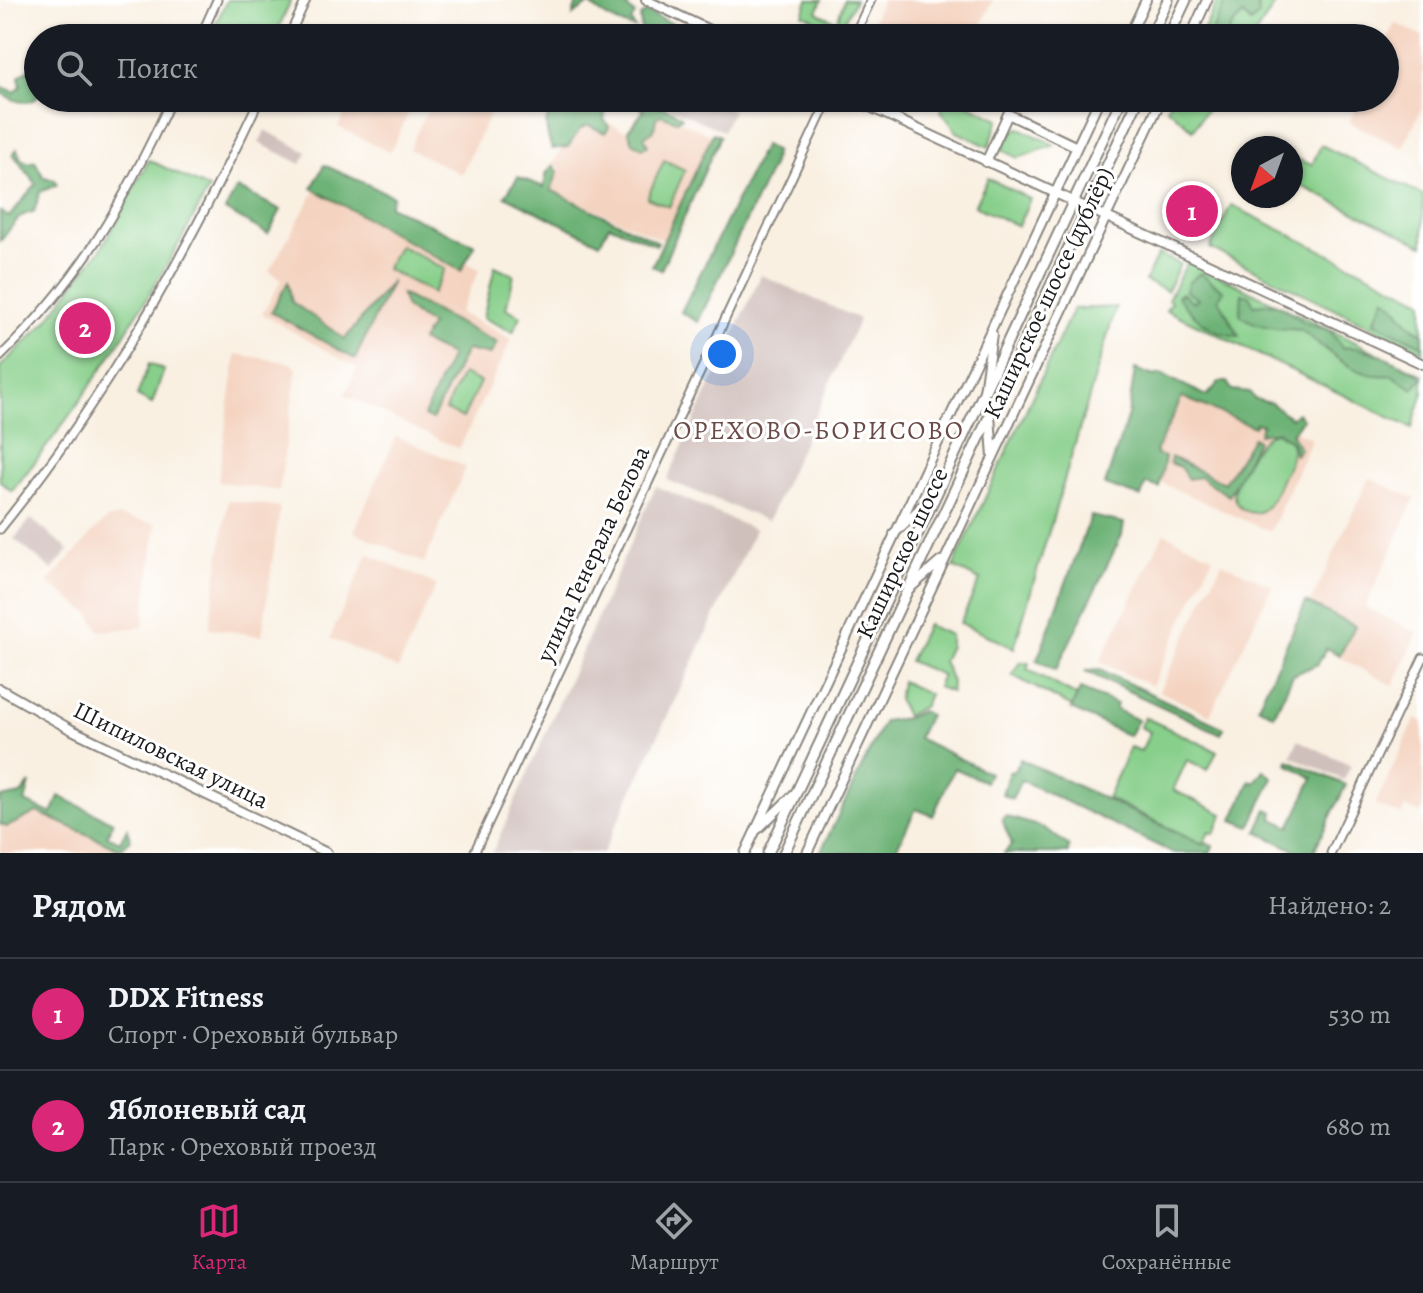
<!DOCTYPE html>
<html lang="ru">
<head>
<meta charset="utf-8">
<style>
  body { margin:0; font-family:Alegreya,serif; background:#20242c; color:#f1f3f6 }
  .compass { position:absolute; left:1231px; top:136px; width:72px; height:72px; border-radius:50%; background:#171b24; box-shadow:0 2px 6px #0004; rotate:221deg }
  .you { position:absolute; left:722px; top:354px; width:28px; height:28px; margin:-20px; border:6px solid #fff; border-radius:50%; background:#1a73e8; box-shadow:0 0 0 12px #1a73e833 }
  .badge { display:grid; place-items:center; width:52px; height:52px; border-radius:50%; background:#db2777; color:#fff; font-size:26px; font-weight:700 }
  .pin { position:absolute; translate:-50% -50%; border:4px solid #fff; box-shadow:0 2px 8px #0006 }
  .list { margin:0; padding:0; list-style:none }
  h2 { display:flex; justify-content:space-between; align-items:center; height:104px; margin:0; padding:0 32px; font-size:34px }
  h2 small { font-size:26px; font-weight:400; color:#9ea1a6 }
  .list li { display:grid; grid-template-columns:52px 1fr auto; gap:24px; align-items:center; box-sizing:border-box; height:112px; padding:0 32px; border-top:2px solid #363941 }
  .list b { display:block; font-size:30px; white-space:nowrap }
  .list p { margin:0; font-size:26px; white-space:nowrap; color:#9ea1a6 }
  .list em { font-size:26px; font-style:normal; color:#9ea1a6 }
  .icon { flex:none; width:44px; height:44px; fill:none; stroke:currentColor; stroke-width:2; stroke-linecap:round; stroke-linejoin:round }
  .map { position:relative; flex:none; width:1423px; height:853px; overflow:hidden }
  .search { position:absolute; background:#171b24; box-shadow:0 2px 6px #0004; left:24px; right:24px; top:24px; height:88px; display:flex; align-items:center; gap:20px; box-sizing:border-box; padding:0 28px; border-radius:44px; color:#9ea1a6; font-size:30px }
  .sheet { height:328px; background:#171b24 }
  nav { display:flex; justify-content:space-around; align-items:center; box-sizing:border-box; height:112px; border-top:2px solid #363941; background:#171b24; font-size:22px; color:#9ea1a6 }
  nav a { display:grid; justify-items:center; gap:4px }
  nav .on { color:#db2777 }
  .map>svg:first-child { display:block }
  .built { fill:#f4d3c0 }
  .industrial { fill:#d0c0bc }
  .green { fill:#87cf8a; stroke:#527653; stroke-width:2 }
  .forest { fill:#6db276; stroke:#446749; stroke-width:2 }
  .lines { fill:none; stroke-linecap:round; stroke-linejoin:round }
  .tertiary-casing { stroke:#8a867f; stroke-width:11 }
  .secondary-casing { stroke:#8a867f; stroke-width:12 }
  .primary-casing { stroke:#8a867f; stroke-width:13 }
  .tertiary { stroke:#fff; stroke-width:7 }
  .secondary { stroke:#fff; stroke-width:8 }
  .primary { stroke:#fff; stroke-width:9 }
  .labels { text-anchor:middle; stroke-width:6; stroke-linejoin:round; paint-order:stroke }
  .street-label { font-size:24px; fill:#1c1c1c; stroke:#fff }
  .neighbourhood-label { font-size:26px; letter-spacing:2px; fill:#6a4b48; stroke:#fff }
</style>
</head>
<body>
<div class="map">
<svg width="1423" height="853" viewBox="0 0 1423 853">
  <rect width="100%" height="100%" fill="#fff"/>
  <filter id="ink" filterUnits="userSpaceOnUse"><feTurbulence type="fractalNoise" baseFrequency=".0125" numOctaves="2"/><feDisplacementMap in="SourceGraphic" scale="16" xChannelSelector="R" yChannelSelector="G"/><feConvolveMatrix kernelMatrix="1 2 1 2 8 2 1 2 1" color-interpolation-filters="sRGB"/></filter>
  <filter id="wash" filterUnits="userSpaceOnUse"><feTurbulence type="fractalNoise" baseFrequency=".006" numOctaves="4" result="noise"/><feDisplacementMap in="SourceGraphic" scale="32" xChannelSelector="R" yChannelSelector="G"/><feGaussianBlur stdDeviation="1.8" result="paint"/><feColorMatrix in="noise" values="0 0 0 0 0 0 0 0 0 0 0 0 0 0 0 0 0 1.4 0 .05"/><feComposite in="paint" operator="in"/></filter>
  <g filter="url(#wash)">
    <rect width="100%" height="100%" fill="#f9f0e2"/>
    <path class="built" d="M882,0H993L975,38H902L871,24Z
      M1395,23L1423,36V105L1403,148L1349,122L1360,98H1385V45Z
      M352,98H416L390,152L338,127Z
      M433,98H498L461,174L409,149Z
      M646,105L712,136L663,240L551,189L559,166L553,165L580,109L626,131Z
      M315,191L480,269L459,313L512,339L459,449L345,395L357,368L262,314L282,279L269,271Z
      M236,354L291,363L297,368L279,491L218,482Z
      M1161,381L1258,426L1263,416L1312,439L1270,532L1135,471Z
      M396,436L466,467L424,563L354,532Z
      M1369,478L1415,499L1365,607L1418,633L1393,686L1327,650L1342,619L1310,604Z
      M228,500L280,507L262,636L209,628Z
      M119,516L156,524L143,627L100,631L90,614L48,583L95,530L107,519Z
      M1164,533L1213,557L1152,686L1100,662Z
      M368,554L436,585L398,669L330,638Z
      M1222,562L1272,586L1210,715L1159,691Z
      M1416,718L1423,722V810L1421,814L1406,807L1401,815L1375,805Z
      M0,795L128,853H0Z"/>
    <path class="industrial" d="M657,98H706L733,110L723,131L655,101Z
      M265,130L307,152L301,164L259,143Z
      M761,275L859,319L768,521L667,480Z
      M656,486L755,530L603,853H492Z
      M31,519L69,550L52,570L14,539Z
      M1298,740L1351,765L1344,780L1291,756Z"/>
    <path class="green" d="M227,0H291L274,38H209Z
      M808,0H822L817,12L837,22L844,0H855L839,31L803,14Z
      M1218,0H1278L1253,38H1200Z
      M948,98H955L999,119L989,147L957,132L941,111Z
      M1171,98H1214L1193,130L1167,108Z
      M1018,128L1022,129L1055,145L1018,158L1002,150L1009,133Z
      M1321,145L1423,195V245L1291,181V153L1296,159L1312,165Z
      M149,160L209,189C152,296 88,397 12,491L0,481V367L46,322L102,247Z
      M664,160L685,170L669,207L647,198Z
      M988,178L1030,199L1018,226L974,206Z
      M1231,205L1423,301V332C1405,327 1401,307 1385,298L1377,320L1423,346V352L1210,248Z
      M399,245L445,269L433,293L386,269Z
      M1158,254L1180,264L1167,291L1145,281Z
      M1188,261L1423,375V392L1412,428L1166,310L1171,302L1168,299Z
      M495,266L514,275L506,308L521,316L513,332L483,318Z
      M1116,307L1014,648L960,623L980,580L953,567L1073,309Z
      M149,364L164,370L152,404L137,396Z
      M462,374L480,382L463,418L445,410Z
      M1275,432L1290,441C1296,456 1286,468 1280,482C1276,490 1272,503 1264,509C1252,519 1232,508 1234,492C1236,476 1259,435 1275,432Z
      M927,625L950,635V646L943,661L952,682L951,692L937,687L942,675L909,661Z
      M1020,662L1029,663L1027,669L1077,696L1072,707L1012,675Z
      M901,681L929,694L924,706L906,716L898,699Z
      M1144,717L1217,751L1208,770L1187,760L1173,790L1223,814L1214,834L1209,832L1203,844L1107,798L1130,747L1141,751L1150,732L1140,727Z"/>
    <path class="forest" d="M584,0H620L635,15L631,21L635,28C621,25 600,15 590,4L573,15L577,3Z
      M1226,0H1257L1259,15L1251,23L1243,15L1230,28L1229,38H1209Z
      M646,12L704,38H656L641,29L640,17Z
      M31,68L38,75L35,83L38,97C25,107 12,100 0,92V86L15,92L21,86L19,76Z
      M559,98H571L567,107L571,110L577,106L586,107L601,98L607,103L604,119L609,127L605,133L588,125L580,129L568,147L552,149C544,127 543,117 559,98Z
      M636,98H649L653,105L668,109L682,117L677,121L661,115L656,118L654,130L644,137L648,146L642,148L633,142L628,130L644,111L634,101Z
      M713,133L720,136L661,270L652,266Z
      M764,145L775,151L772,166L698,322L681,312Z
      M17,149L21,159L29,163L35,161L44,178L55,180L57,185L40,192L34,212C15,214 11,231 0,241V211L9,217L36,184L13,154Z
      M324,165L393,196L389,206L475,245L461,271L312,188Z
      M553,165L558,172L551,190L658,242L656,245L609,225L600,243L505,196L518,177L544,187L546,174Z
      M237,188L281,210L268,234L225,210Z
      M1200,273L1224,291L1218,298L1239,336C1213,335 1192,316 1177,296L1182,293L1193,302L1198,299L1186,291L1188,283Z
      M392,281L355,359L271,312L288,282L292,302L345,339Z
      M401,294L497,343L490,355L466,350L432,420L424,416L451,355L421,341L431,325L406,308Z
      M1242,294L1249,295L1254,305L1275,303L1306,323L1330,331L1343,348C1361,343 1407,366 1423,377L1413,389L1392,375C1353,380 1329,350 1301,330C1277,328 1260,329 1240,315Z
      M1385,298C1401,307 1405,327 1423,332V346L1374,322Z
      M1135,369L1154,376L1161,374L1207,396L1219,382H1227L1232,390L1250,392L1254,399L1271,403L1291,418L1297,413L1303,419L1291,433L1300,449L1295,455L1292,442L1278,431L1259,434L1262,425L1256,423L1254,427L1182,397L1156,451V455L1165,457L1159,488L1146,483L1141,497L1105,485L1128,415Z
      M1253,437L1257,440L1229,496L1200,477L1188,479L1180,467L1170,463L1171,457L1224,483Z
      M1091,516L1124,523L1122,535L1056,670L1037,660Z
      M1306,602L1355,626L1340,655L1326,648L1318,664L1293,675L1274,715L1258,706Z
      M1100,670L1224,728L1221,734L1085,671Z
      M1080,689L1117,704L1115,709L1138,720L1129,736L1071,709Z
      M922,711L929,715L918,738L989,773L985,782L954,768L933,816L916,809L894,853H820L884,721L907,718Z
      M1020,759L1203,845L1205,842L1213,846L1210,853H1173L1021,780L1012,799L1002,794L1009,772L1014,771Z
      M1288,760L1346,785L1313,853H1301L1257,832L1267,809L1274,812L1273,819L1290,827L1313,778L1287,764Z
      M1264,770L1273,778L1250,827L1233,820L1250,781L1254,783Z
      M30,783L25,802L52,814L59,796L113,822L107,836L120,842L127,828L130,840L120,849L37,812L7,827L0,824V798L21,794Z
      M1005,816L1044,828L1069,846L1068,853H1004L1012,844L1002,820Z"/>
  </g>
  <g filter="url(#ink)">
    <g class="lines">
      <g class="tertiary-casing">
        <path id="tertiary" d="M200,38L217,0
          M288,38L306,0
          M853,38L871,0
          M0,357C83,276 124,202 172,98
          M0,529C107,397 188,251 260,98
          M474,853L829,98
          M1331,853L1423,658"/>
      </g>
      <g class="secondary-casing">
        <path id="secondary" d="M646,0L726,38
          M1128,38L1146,0
          M1190,38L1207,0
          M851,98L1423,364
          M986,162L1008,114L1077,147
          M984,392L992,334
          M990,415L993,457
          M894,534L935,493
          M909,589L941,561
          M0,689L70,729L327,853
          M758,829L794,794
          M745,853L1100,98
          M807,853L1162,98"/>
      </g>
      <g class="primary-casing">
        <path id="primary" d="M1150,38L1168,0
          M1168,38L1186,0
          M768,853L1122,98
          M784,853L1139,98"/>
      </g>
      <use href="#tertiary" class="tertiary"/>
      <use href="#secondary" class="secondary"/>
      <use href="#primary" class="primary"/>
    </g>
  </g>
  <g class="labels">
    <g class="street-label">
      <text transform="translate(1048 293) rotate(-65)" y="8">Каширское шоссе (дублёр)</text>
      <text transform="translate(902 553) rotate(-65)" y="8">Каширское шоссе</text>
      <text transform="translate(593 554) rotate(-65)" y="8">улица Генерала Белова</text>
      <text transform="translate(171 755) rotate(26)" y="8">Шипиловская улица</text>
    </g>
    <g class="neighbourhood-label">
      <text x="819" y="439">ОРЕХОВО-БОРИСОВО</text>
    </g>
  </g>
</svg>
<svg class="compass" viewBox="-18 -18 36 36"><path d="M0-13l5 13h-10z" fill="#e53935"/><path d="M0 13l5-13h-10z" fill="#9ea1a6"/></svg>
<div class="you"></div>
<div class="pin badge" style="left:1192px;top:211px">1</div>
<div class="pin badge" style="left:85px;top:328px">2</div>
<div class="search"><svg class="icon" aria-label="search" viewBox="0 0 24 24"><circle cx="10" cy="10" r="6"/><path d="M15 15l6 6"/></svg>Поиск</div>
</div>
<section class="sheet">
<h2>Рядом<small>Найдено: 2</small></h2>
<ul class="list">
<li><span class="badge">1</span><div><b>DDX Fitness</b><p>Спорт · Ореховый бульвар</p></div><em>530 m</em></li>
<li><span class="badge">2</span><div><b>Яблоневый сад</b><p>Парк · Ореховый проезд</p></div><em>680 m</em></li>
</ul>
</section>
<nav>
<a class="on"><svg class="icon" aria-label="map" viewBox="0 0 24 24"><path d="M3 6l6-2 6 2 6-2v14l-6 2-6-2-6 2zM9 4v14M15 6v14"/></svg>Карта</a>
<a><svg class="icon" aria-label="directions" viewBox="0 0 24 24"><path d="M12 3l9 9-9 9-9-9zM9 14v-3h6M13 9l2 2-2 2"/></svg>Маршрут</a>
<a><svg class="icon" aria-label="saved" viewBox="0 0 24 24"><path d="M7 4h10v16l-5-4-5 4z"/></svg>Сохранённые</a>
</nav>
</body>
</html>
